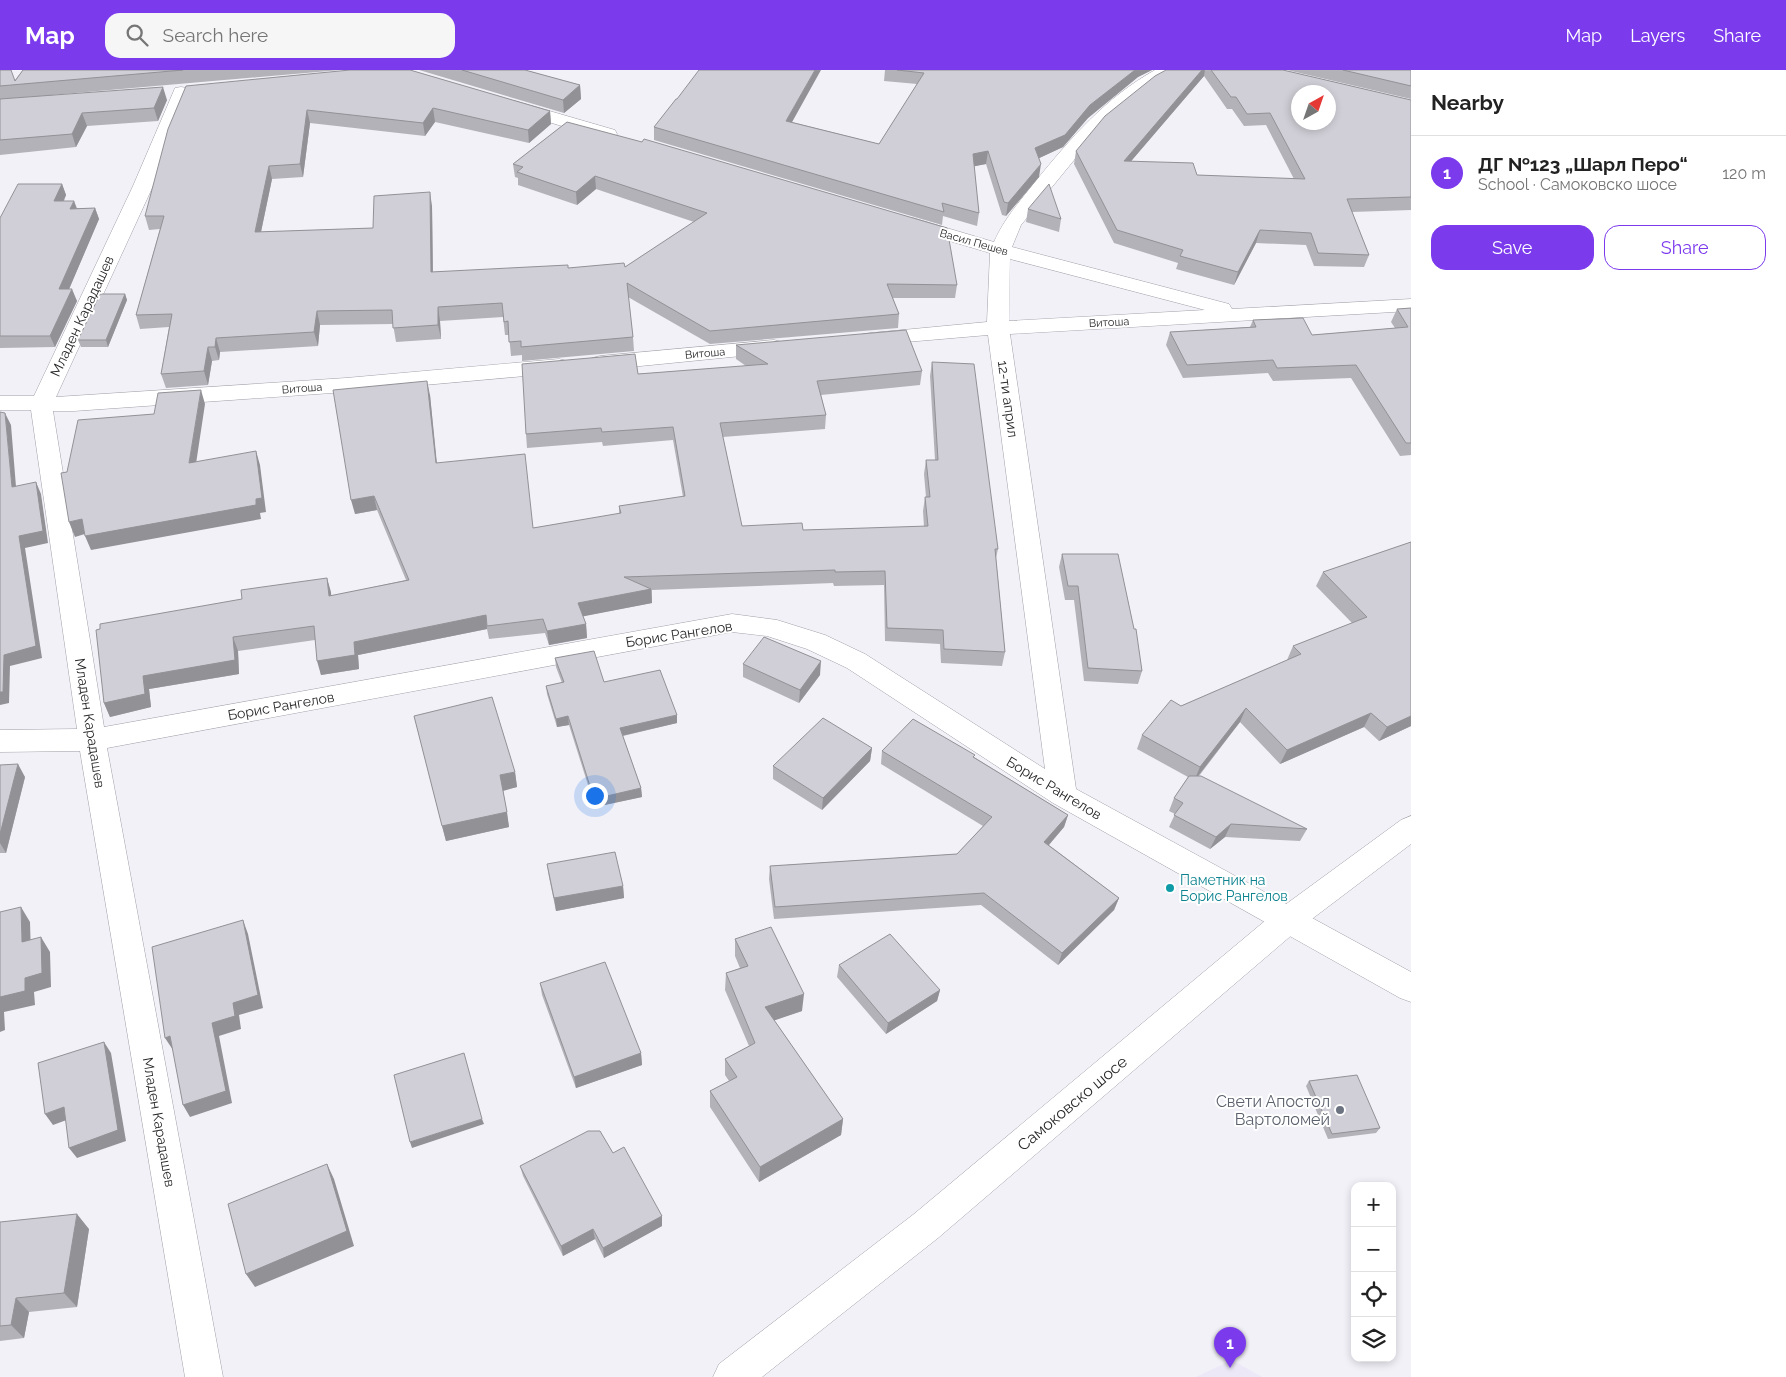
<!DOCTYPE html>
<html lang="en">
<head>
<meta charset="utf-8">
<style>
  body { margin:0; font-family:Raleway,sans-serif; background:#f6f6f6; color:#222 }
  .controls { position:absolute; right:15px; bottom:15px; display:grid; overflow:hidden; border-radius:10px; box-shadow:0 2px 8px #0003 }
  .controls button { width:45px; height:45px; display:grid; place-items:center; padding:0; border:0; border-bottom:1px solid #e0e0e0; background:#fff; color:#222; font:25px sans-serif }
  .compass { position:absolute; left:1291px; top:15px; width:45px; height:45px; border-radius:50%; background:#fff; box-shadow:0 2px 8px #0003; rotate:40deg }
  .you { position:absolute; left:594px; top:725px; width:18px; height:18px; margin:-12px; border:4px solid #fff; border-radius:50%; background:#1a73e8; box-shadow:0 0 0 8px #1a73e833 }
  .badge { display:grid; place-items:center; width:32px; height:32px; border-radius:50%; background:#7c3aed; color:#fff; font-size:16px; font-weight:700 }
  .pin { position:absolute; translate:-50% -41px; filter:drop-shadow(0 1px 2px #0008) }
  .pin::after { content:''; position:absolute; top:26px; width:18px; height:15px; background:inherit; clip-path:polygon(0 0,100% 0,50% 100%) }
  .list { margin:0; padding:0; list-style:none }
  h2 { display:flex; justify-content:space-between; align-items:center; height:65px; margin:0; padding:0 20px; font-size:21px }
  h2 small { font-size:16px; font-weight:400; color:#767676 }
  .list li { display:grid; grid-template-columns:32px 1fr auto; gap:15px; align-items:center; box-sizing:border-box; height:75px; padding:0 20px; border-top:1px solid #e0e0e0 }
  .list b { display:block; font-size:19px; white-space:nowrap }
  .list p { margin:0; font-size:16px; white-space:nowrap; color:#767676 }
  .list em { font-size:16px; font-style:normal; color:#767676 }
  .actions { display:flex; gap:10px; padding:15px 20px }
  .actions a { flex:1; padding:11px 0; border:1px solid #7c3aed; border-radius:15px; text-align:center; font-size:18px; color:#7c3aed }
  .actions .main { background:#7c3aed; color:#fff }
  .icon { flex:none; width:28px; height:28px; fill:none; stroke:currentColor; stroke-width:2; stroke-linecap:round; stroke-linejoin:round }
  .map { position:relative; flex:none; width:1411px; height:1307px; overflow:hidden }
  header { display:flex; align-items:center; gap:30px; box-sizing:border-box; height:70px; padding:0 25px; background:#7c3aed; color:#fff }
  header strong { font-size:24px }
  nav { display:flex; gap:28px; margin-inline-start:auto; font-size:18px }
  .search { width:350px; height:45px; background:#f6f6f6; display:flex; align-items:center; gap:12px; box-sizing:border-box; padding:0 18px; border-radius:15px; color:#767676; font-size:19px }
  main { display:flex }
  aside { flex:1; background:#fff }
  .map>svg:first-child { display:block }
  .built { fill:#ece8f7 }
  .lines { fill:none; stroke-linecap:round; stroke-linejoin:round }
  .street-casing { stroke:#a19fa7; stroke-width:1 }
  .secondary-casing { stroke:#a19fa7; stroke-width:1 }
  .street { fill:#fff; fill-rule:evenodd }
  .secondary { fill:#fff; fill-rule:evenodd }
  .wall { fill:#b3b2b9; fill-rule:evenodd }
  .shaded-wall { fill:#929196 }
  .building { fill:#d0cfd7; stroke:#929196; fill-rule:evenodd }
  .culture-dot { fill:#0f9aa8; stroke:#fff; stroke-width:2 }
  .worship-dot { fill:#6b7280; stroke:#fff; stroke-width:2 }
  .labels { text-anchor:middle; stroke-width:4; stroke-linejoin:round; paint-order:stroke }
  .far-street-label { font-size:11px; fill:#28282a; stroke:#fff }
  .street-label { font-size:14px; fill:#28282a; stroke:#fff }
  .culture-label { font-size:14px; fill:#0d838f; stroke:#fff; text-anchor:start }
  .near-worship-label { font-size:16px; fill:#5b616d; stroke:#fff; text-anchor:end }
  .near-street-label { font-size:16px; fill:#28282a; stroke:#fff }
</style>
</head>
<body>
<header>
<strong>Map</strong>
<div class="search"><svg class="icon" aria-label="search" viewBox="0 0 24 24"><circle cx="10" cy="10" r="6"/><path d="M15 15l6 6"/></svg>Search here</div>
<nav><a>Map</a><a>Layers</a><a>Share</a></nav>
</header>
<main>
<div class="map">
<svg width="1411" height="1307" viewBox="0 0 1411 1307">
  <rect width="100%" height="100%" fill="#f2f1f8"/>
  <path class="built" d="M1232,1290L1262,1307H1196Z"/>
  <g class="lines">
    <g class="street-casing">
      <path id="street" d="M1155,0H1177L1174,4L1151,17L1101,57L1021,155L1012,177L1229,234L1232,239L1411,229V241L1010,264L1076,719L1411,902V932L1400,928L1053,733L847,598L807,579L767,566L732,562L107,678L223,1307H185L80,681L0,682V660L77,659L31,340H0V326H34L133,116L175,18L181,17L187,18L190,22L153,116L56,327L346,308L559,289L567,291L570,296L567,301L559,303L346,322L74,341H53L104,657L732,544L777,550L825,565L865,584L1045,699L988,265L871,275L863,274L860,269L863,264L871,263L987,252L990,183L906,158L903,154L906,150L913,148L994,172C1004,149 1020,131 1035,112C1071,68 1105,28 1155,0ZM1010,189L1205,240L1009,251Z
        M515,31L615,60L617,64L615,68L608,70L509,40L506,36L509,32Z
        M774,270L782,272L785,277L782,282L600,300L592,298L589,293L592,288L600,286Z"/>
    </g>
    <g class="secondary-casing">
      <path id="secondary" d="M1411,746V774L1300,858L938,1168L762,1307H713L719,1294L914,1144L1278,840L1401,750Z"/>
    </g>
    <use href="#street" class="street"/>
    <use href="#secondary" class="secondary"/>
  </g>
  <path class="wall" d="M0,0L15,10L23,0H340L52,25L167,30L158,51L87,56L76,77L0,85Z
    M350,0L550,41L551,54L529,73L435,52L425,66L310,53L303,107L272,109L261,162L373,158L432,136L433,202L568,198L625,197L694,152L596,119L577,135L518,115V108L515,107L513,94L567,52L957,215L955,228H893L899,244L898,258L710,274L628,227L633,267L634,281L522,291V285L511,286L509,265H505L503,247L440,251L441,269L396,272L393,254L320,255L318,276L220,282L219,290L212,291L208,315L166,318L161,304L169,257L140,259L136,245L160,159L149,160L145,146Z
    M419,0H525L580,15L581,29L564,43Z
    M885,0H1152L1138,7L1088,48L1063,77L1039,88V107L1006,146L1002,145L986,94L974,96L979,143L977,156L943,146L942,155L654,70V57L792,52L879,74L917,14L884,11Z
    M1166,0H1283L1411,30V140L1352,142L1369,185L1364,197L1314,196L1306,175L1256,173L1234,215L1176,199L1178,193L1114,173L1074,94L1076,81ZM1204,6L1227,39H1232L1244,56L1266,55L1294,109L1197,105L1131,91Z
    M1287,0H1411V29Z
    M62,114L66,125L64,131H74L77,138H95L99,149L69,219L77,231L55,277L0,278V148Z
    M1028,139L1061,149L1059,162L1026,152Z
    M125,224L127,230L108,277H81L78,270Z
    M1411,238V385L1400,386L1351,308L1273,311L1268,303L1183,308L1166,275L1170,262L1250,257L1253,250L1312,265L1395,258L1391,252L1397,239Z
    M736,275L922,301L920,315L821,325L826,345L825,359L723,367L742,456L803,460L924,457L923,441L925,427H926L924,404L926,390H935L930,306L932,292L998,479L996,488L1005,582L1002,596L941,593L940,574L885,571L884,515L834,516L833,513L652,520V533L583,546L586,554L587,568L549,575L545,563L489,569L487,559L358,585L359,599L321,605L315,570L238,581L239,604L149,619L151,637L110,647L104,633L242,529L327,508L331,526L406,510L377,440L355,444L430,325L437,393L533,458L619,444V436L683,427L673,370L603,376L602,372L527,378L526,364L638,304L746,296L736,289Z
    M1411,472V656L1379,671L1364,657L1280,694L1240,652L1199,706L1307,759L1300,771L1225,767L1210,779L1169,757L1175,744L1169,741L1174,728L1188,707L1137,679L1142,665L1181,636L1287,590L1293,576L1352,553L1316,516L1323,502Z
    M1062,484L1134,559L1142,601L1138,614L1084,611L1074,530H1065L1059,497Z
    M555,588L604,612L677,653L623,666L641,718L642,727L595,737L569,655L557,657L547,624L546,616L562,613L556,597Z
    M743,594L820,605L799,633L743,607Z
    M414,646L515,702L517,717L503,720L509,757L446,771Z
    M872,678L870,691L822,740L773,709V696Z
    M882,681L974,687L1068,745L1064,757L1049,775L1119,828L1114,840L1058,895L981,835L774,849L769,809L770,796L957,784L983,756L881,694Z
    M0,695L25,707L6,783H0Z
    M547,794L623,816L624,828L556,841L549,807Z
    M735,869L802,941L774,950L843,1049L841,1065L759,1112L710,1037V1021L729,1011L725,1005V989L749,976L725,920L726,903L740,898L735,886Z
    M839,895L940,920L937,931L886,964L837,907Z
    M540,913L641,983L642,995L576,1018L542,925Z
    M1309,1011L1380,1058L1376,1063L1328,1069L1306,1016Z
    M613,1083L662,1146V1156L604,1188L595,1169L563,1186L523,1106L520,1096Z
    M0,1152L89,1159L77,1237L29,1242L24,1268L0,1271Z"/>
  <path class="shaded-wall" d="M815,0H821L786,63V51Z
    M1135,0H1152L1138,7L1088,48L1063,77L1033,91L1035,78Z
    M1202,0H1205L1204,6L1121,103L1124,91Z
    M580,15L581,29L564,43L563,30Z
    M163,17L167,30L158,51L154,38Z
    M433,38L435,52L425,66L423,53Z
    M307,40L310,53L303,107L300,94Z
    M550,41L551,54L529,73L528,60Z
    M82,43L87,56L76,77L72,64Z
    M988,81L986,94L971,97L973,84Z
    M1041,94L1039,107L1006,146L1008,133Z
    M269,96L272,109L258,176L255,162Z
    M595,106L596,119L577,135L576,122Z
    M62,114L66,125L58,143L54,131Z
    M430,122L432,136L433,216L431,202Z
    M74,131L78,143L70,139Z
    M95,138L99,149L64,231L59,219Z
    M1260,160L1256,173L1234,215L1238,202Z
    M72,219L77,231L55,277L50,266Z
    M125,224L127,230L108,277L106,270Z
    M438,237L440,251L441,269L438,255Z
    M317,241L320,255L318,276L314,262Z
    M216,268L220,282L219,290L215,277Z
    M208,277L212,291L208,315L204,301Z
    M427,311L430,325L438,407L436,393Z
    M201,320L205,334L194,407L189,393Z
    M5,343L11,355L17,429L12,417Z
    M256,381L260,395L266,442L260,443L261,449L91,480L85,466L256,429Z
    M36,412L41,424L48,473L25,478L42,588L10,596L9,633L0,635V622L4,585L19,466Z
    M374,426L377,440L355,444L351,430Z
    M82,449L88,463L75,467L69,452Z
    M327,508L331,522L332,540L329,526Z
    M651,519L652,533L580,547L578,533Z
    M486,545L487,559L358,585L359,599L321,605L317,591L354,572Z
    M586,554L587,568L549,575L547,561Z
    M233,567L238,581L239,604L149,619L151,637L110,647L104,633L143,606Z
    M821,591L820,605L799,633L800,620Z
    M1246,638L1240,652L1194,711L1200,697Z
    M1371,643L1364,657L1280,694L1287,680Z
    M677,645V653L621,666L620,658Z
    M568,646L569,655L557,657L556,649Z
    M1411,646V656L1379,671L1387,657Z
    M872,678L870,691L822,740L823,728Z
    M18,694L25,707L6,783L0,773V764Z
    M515,702L517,717L503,721L500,705Z
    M641,718L642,727L595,737L594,729Z
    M507,742L509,757L446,771L442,756Z
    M1068,745L1064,757L1041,784L1044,772Z
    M1231,754L1225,767L1210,779L1216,767Z
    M623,816L624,828L556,841L554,828Z
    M1119,828L1114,840L1058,895L1062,883Z
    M21,837L30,852L31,886L22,872Z
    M243,850L248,864L263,938L239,945L241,959L219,966L232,1033L190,1047L183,1035L212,953L233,933Z
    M41,867L50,882L51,917L34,922L35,935L4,942L5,960L0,962V927Z
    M940,920L937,931L886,964L888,953Z
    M804,924L802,941L764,954L765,937Z
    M170,966L173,980L165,968Z
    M104,972L111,983L126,1071L77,1088L69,1078Z
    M641,983L642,995L576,1018L574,1007Z
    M64,1037L72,1048L53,1055L45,1044Z
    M482,1049L484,1054L412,1078L410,1072Z
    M843,1049L841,1065L759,1112L760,1097Z
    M327,1094L334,1109L354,1176L255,1217L246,1204Z
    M77,1144L89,1159L77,1237L64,1223Z
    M662,1146V1156L604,1188L603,1178Z
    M593,1159L595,1169L563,1186L561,1176Z
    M16,1228L29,1242L24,1268L11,1255Z"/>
  <path class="building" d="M0,0H11L15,11L23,0H183L0,16Z
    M350,0H410L550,41L528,60L433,38L423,53L307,40L300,94L269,96L255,162L373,158L374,126L430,122L431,202L568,195V198L624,193L625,197L707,143L595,106L576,122L517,102L523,97L513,94L567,52L642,72L644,69L947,158L957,215L887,214L899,244L710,261L627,213L633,267L521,277V271L509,272L508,251L504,252L502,233L438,237V255L393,258L392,240L317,241L314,262L216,268L215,277H208L204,301L161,304L172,244L136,245L164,146H145L168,59L186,16Z
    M462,0H525L580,15L563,30Z
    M699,0H815L786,51L879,74L924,3L897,0H1135L1090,35L1065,65L1035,78L1041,94L1008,133L1004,132L988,81L973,84L979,143L942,133L944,142L654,57L676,29H677Z
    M1166,0H1202L1124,91L1193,93L1197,105L1305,109L1270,43L1247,44L1236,27H1231L1211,0H1283L1411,30V127L1347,129L1369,185L1318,183L1311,163L1260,160L1238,202L1180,186L1183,180L1117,160L1076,81L1105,46L1155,6ZM1298,22H1328V52H1298Z
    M1343,0H1411V16Z
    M163,17L154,38L82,43L72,64L0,70V29Z
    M18,114H62L54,131H74L70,139L95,138L59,219H72L50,266H0V148Z
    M1049,114L1061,149L1028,139Z
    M100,224H125L106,270H78Z
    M1411,238V373H1406L1356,295L1277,298L1273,290L1187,295L1170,262L1256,257L1253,250L1303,248L1312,265L1408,257L1397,239Z
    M906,260L922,301L817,311L826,345L720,353L742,456L802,453L803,460L928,456L925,427H930L926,390H938L932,292L974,294L998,479H995L1005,582L944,579L943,560L887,558L885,501L835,502V500L624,507L651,519L578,533L586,554L547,561L543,549L487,556L486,545L354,572L355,585L317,591L314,556L233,567L235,590L143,606L145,624L104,633L96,560L100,559V554L242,529L241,520L327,508L329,526L409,510L374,426L351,430L333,320L427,311L436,393L525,384L533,458L621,443L619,436L685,426L673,357L602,362L601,358L526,364L522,294L635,284L638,304L768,294L736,275Z
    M201,320L189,393L256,381L262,428L256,429V435L85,466L82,449L69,452L61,403L67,402L78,350L154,344L158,323Z
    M0,342L5,343L12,417L36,412L43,461L19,466L36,576L4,585L3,622H0Z
    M1411,472V646L1387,657L1371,643L1287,680L1246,638L1200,697L1142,665L1171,630L1181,636L1301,584L1293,576L1367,547L1323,502Z
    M1062,484H1118L1134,559H1136L1142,601L1088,598L1078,516H1068Z
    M764,567L821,591L800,620L743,594Z
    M594,581L604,612L660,600L677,645L620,658L641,718L594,729L568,646L556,649L546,616L564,612L555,588Z
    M492,627L515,702L500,705L507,742L442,756L414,646Z
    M823,648L872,678L823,728L773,696Z
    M913,649L975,685L973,687L1068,745L1044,772L1119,828L1062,883L984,823L775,837L770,796L957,784L992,747L882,681Z
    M18,694L0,764V695Z
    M1189,706H1201L1307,759L1231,754L1216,767L1174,745L1183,733L1174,728Z
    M615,782L623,816L554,828L547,794Z
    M21,837L22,872L41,867L42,903L25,908V921L0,927V842Z
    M243,850L258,925L233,933L235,946L212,953L226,1021L183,1035L170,966L165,968L152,877Z
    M771,857L804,924L765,937L843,1049L760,1097L710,1021L737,1007L725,989L755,973L726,903L748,896L735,869Z
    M890,864L940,920L888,953L839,895Z
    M605,892L641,983L574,1007L540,913Z
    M104,972L118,1060L69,1078L64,1037L45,1044L38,993Z
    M464,983L482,1049L410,1072L394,1005Z
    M1357,1005L1380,1058L1332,1064L1309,1011Z
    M588,1061H600L613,1083L624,1077L662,1146L603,1178L593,1159L561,1176L520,1096Z
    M327,1094L347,1161L246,1204L228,1134Z
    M77,1144L64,1223L16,1228L11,1255L0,1256V1152Z"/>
  <circle class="culture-dot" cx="1170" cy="818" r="5"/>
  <circle class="worship-dot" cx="1340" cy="1040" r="5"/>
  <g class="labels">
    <g class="far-street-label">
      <text transform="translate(974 172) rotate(16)" y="4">Васил Пешев</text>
      <text transform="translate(1109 252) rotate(-3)" y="4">Витоша</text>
      <text transform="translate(705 283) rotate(-5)" y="4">Витоша</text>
      <text transform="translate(302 318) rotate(-4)" y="4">Витоша</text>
    </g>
    <g class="street-label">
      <text transform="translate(82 246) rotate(-65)" y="5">Младен Карадашев</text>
      <text transform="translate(1008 329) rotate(82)" y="5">12-ти април</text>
      <text transform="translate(679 564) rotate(-9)" y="5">Борис Рангелов</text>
      <text transform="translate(281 636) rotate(-10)" y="5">Борис Рангелов</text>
      <text transform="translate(90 653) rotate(81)" y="5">Младен Карадашев</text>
      <text transform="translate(1054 718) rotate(31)" y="5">Борис Рангелов</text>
      <text transform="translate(159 1052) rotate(80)" y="5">Младен Карадашев</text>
    </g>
    <g class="culture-label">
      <text x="1180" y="815">Паметник на<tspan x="1180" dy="16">Борис Рангелов</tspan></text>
    </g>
    <g class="near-worship-label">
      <text x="1330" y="1037">Свети Апостол<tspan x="1330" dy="18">Вартоломей</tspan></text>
    </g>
    <g class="near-street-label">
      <text transform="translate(1072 1033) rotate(-40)" y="6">Самоковско шосе</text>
    </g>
  </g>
</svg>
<div class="controls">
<button>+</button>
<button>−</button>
<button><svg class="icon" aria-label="locate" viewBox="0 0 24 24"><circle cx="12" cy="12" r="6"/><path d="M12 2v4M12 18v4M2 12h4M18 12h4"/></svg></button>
<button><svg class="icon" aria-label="layers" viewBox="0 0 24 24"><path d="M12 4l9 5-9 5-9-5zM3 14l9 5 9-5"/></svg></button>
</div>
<svg class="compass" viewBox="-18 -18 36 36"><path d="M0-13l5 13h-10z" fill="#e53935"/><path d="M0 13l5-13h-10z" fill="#767676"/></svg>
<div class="you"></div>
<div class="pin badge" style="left:1230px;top:1298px">1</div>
</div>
<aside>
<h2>Nearby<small></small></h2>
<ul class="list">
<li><span class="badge">1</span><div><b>ДГ №123 „Шарл Перо“</b><p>School · Самоковско шосе</p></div><em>120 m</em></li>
</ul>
<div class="actions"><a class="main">Save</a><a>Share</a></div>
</aside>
</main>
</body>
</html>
